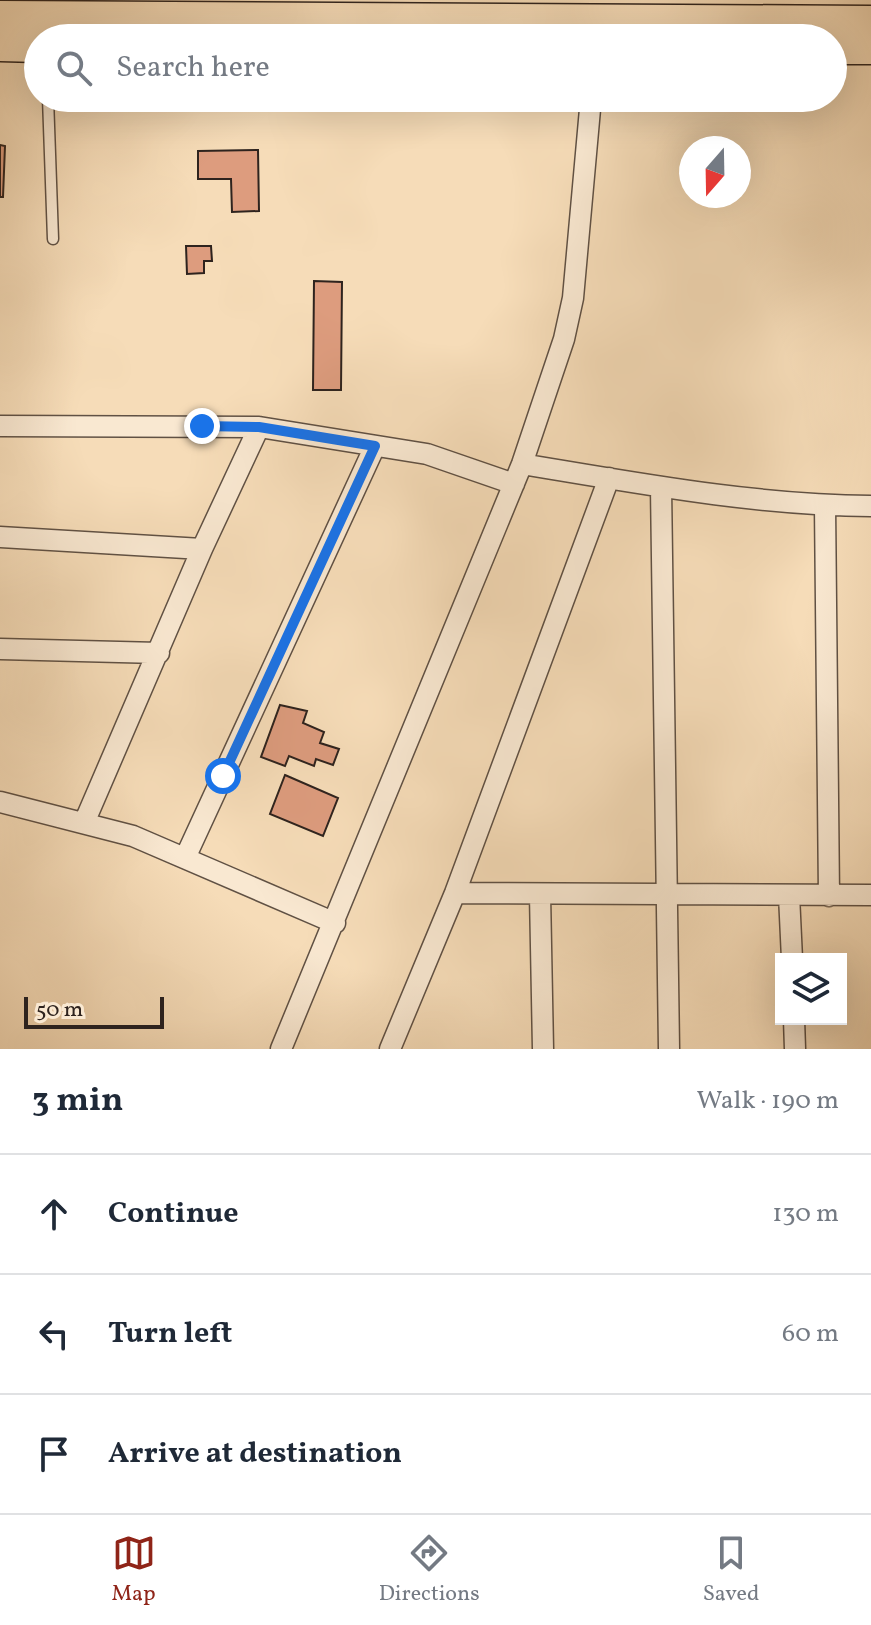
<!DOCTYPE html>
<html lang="en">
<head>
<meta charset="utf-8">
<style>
  body { margin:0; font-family:Vollkorn,serif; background:#f2f2f3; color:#1f2937 }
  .controls { position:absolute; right:24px; bottom:24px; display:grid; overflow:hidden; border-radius:0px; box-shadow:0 8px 32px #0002 }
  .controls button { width:72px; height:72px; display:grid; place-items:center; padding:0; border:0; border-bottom:2px solid #e0e1e3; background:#fff; color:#1f2937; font:40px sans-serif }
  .compass { position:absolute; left:679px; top:136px; width:72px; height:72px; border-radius:50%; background:#fff; box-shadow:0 8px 32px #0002; rotate:200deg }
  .scale { position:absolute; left:24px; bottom:20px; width:140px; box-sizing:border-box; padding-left:8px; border:4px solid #2e231e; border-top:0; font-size:22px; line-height:28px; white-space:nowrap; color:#2e231e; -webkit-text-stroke:6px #f9e8d1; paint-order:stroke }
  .stop { position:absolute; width:24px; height:24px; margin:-18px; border:6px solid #1a73e8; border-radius:50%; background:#fff }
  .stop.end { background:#1a73e8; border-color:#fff; box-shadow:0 2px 8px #0008 }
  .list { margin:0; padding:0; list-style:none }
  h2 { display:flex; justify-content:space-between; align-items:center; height:104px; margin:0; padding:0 32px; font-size:34px }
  h2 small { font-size:26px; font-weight:400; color:#747a83 }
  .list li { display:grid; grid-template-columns:52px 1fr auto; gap:24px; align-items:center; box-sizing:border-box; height:120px; padding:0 32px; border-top:2px solid #e0e1e3 }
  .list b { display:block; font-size:30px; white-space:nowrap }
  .list em { font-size:26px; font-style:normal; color:#747a83 }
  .icon { flex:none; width:44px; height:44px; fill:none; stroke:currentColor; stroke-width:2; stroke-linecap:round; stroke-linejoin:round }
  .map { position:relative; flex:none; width:871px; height:1049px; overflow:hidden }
  .search { position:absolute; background:#fff; box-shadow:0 8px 32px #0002; left:24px; right:24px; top:24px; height:88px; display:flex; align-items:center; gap:20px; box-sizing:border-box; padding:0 28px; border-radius:44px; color:#747a83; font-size:30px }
  .sheet { height:464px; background:#fff }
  nav { display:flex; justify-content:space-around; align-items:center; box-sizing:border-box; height:112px; border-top:2px solid #e0e1e3; background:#fff; font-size:22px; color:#747a83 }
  nav a { display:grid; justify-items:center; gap:4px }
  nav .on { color:#8f2418 }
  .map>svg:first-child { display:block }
  .building { fill:#dd9c7e; stroke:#2e231e; stroke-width:2 }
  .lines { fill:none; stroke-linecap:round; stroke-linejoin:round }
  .service-casing { stroke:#605144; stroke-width:13 }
  .minor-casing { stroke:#605144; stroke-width:23 }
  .primary-casing { stroke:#2e231e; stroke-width:35 }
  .service { stroke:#f9e8d1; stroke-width:10 }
  .minor { stroke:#f9e8d1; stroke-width:20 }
  .primary { stroke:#f6dcb8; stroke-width:32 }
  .route { stroke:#1a73e8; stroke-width:10 }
</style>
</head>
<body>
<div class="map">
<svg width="871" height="1049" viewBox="0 0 871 1049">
  <rect width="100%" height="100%" fill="#f6dcb8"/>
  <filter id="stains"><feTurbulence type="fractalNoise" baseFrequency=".0025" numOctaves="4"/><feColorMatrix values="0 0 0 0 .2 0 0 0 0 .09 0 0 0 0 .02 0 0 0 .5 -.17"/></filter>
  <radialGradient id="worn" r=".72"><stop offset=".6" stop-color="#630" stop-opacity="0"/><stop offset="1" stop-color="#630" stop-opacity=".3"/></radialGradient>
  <path class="building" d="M0,145L5,146L3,197H0Z
    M258,150L259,211L232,212L231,179H198V151Z
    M186,246H211L212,261H204V273L187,274Z
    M314,281L342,282L341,390H313Z
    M280,705L307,711L303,723L324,732L320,743L339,749L333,765L316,759L314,766L289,756L285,766L261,757Z
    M285,775L338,798L323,836L270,814Z"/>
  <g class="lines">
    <g class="service-casing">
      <path id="service" d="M48,98L53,239"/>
    </g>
    <g class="minor-casing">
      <path id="minor" d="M0,426L259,427L427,454L514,484
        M522,464C637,483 754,505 871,506
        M661,487L669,1049
        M825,506L829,896
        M0,537L202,549
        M0,649L159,653
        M0,802L133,836L335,923
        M84,823L202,549L259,427
        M185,858L375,446
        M455,893L871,895
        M540,894L543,1049
        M789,895L792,959
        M794,1019L795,1049
        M281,1049L522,464L564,339L573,298L591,98
        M390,1049L455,893L609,478"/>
    </g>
    <g class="primary-casing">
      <path id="primary" d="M0,17L871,22
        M0,45L38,46
        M833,48H871"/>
    </g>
    <use href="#service" class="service"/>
    <use href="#minor" class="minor"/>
    <use href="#primary" class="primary"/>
  </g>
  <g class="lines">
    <path class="route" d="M202,426L259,427L375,446L223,776"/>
  </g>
  <rect width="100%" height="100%" filter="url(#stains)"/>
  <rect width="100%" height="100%" fill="url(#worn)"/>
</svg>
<div class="controls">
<button><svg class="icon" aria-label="layers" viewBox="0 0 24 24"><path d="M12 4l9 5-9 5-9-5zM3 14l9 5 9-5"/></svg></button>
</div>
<svg class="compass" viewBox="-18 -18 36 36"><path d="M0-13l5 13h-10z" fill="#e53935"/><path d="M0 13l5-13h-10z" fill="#747a83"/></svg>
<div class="scale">50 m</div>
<div class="stop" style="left:223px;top:776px"></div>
<div class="stop end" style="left:202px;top:426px"></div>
<div class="search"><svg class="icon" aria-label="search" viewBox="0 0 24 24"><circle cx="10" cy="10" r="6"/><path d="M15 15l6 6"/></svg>Search here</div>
</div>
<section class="sheet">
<h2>3 min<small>Walk · 190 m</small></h2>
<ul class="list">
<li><svg class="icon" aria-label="ahead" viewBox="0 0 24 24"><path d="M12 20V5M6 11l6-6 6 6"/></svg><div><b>Continue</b></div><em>130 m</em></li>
<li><svg class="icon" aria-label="left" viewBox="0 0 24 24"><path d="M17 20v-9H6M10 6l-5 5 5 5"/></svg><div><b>Turn left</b></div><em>60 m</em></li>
<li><svg class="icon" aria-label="arrive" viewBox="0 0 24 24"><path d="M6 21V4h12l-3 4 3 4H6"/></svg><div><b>Arrive at destination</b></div></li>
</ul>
</section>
<nav>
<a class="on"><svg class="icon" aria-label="map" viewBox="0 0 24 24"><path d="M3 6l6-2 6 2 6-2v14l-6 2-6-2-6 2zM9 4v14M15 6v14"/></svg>Map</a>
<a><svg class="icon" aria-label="directions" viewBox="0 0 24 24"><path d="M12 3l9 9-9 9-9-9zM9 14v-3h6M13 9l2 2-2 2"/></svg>Directions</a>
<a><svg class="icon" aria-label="saved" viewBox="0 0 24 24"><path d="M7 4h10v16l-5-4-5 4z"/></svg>Saved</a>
</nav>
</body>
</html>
